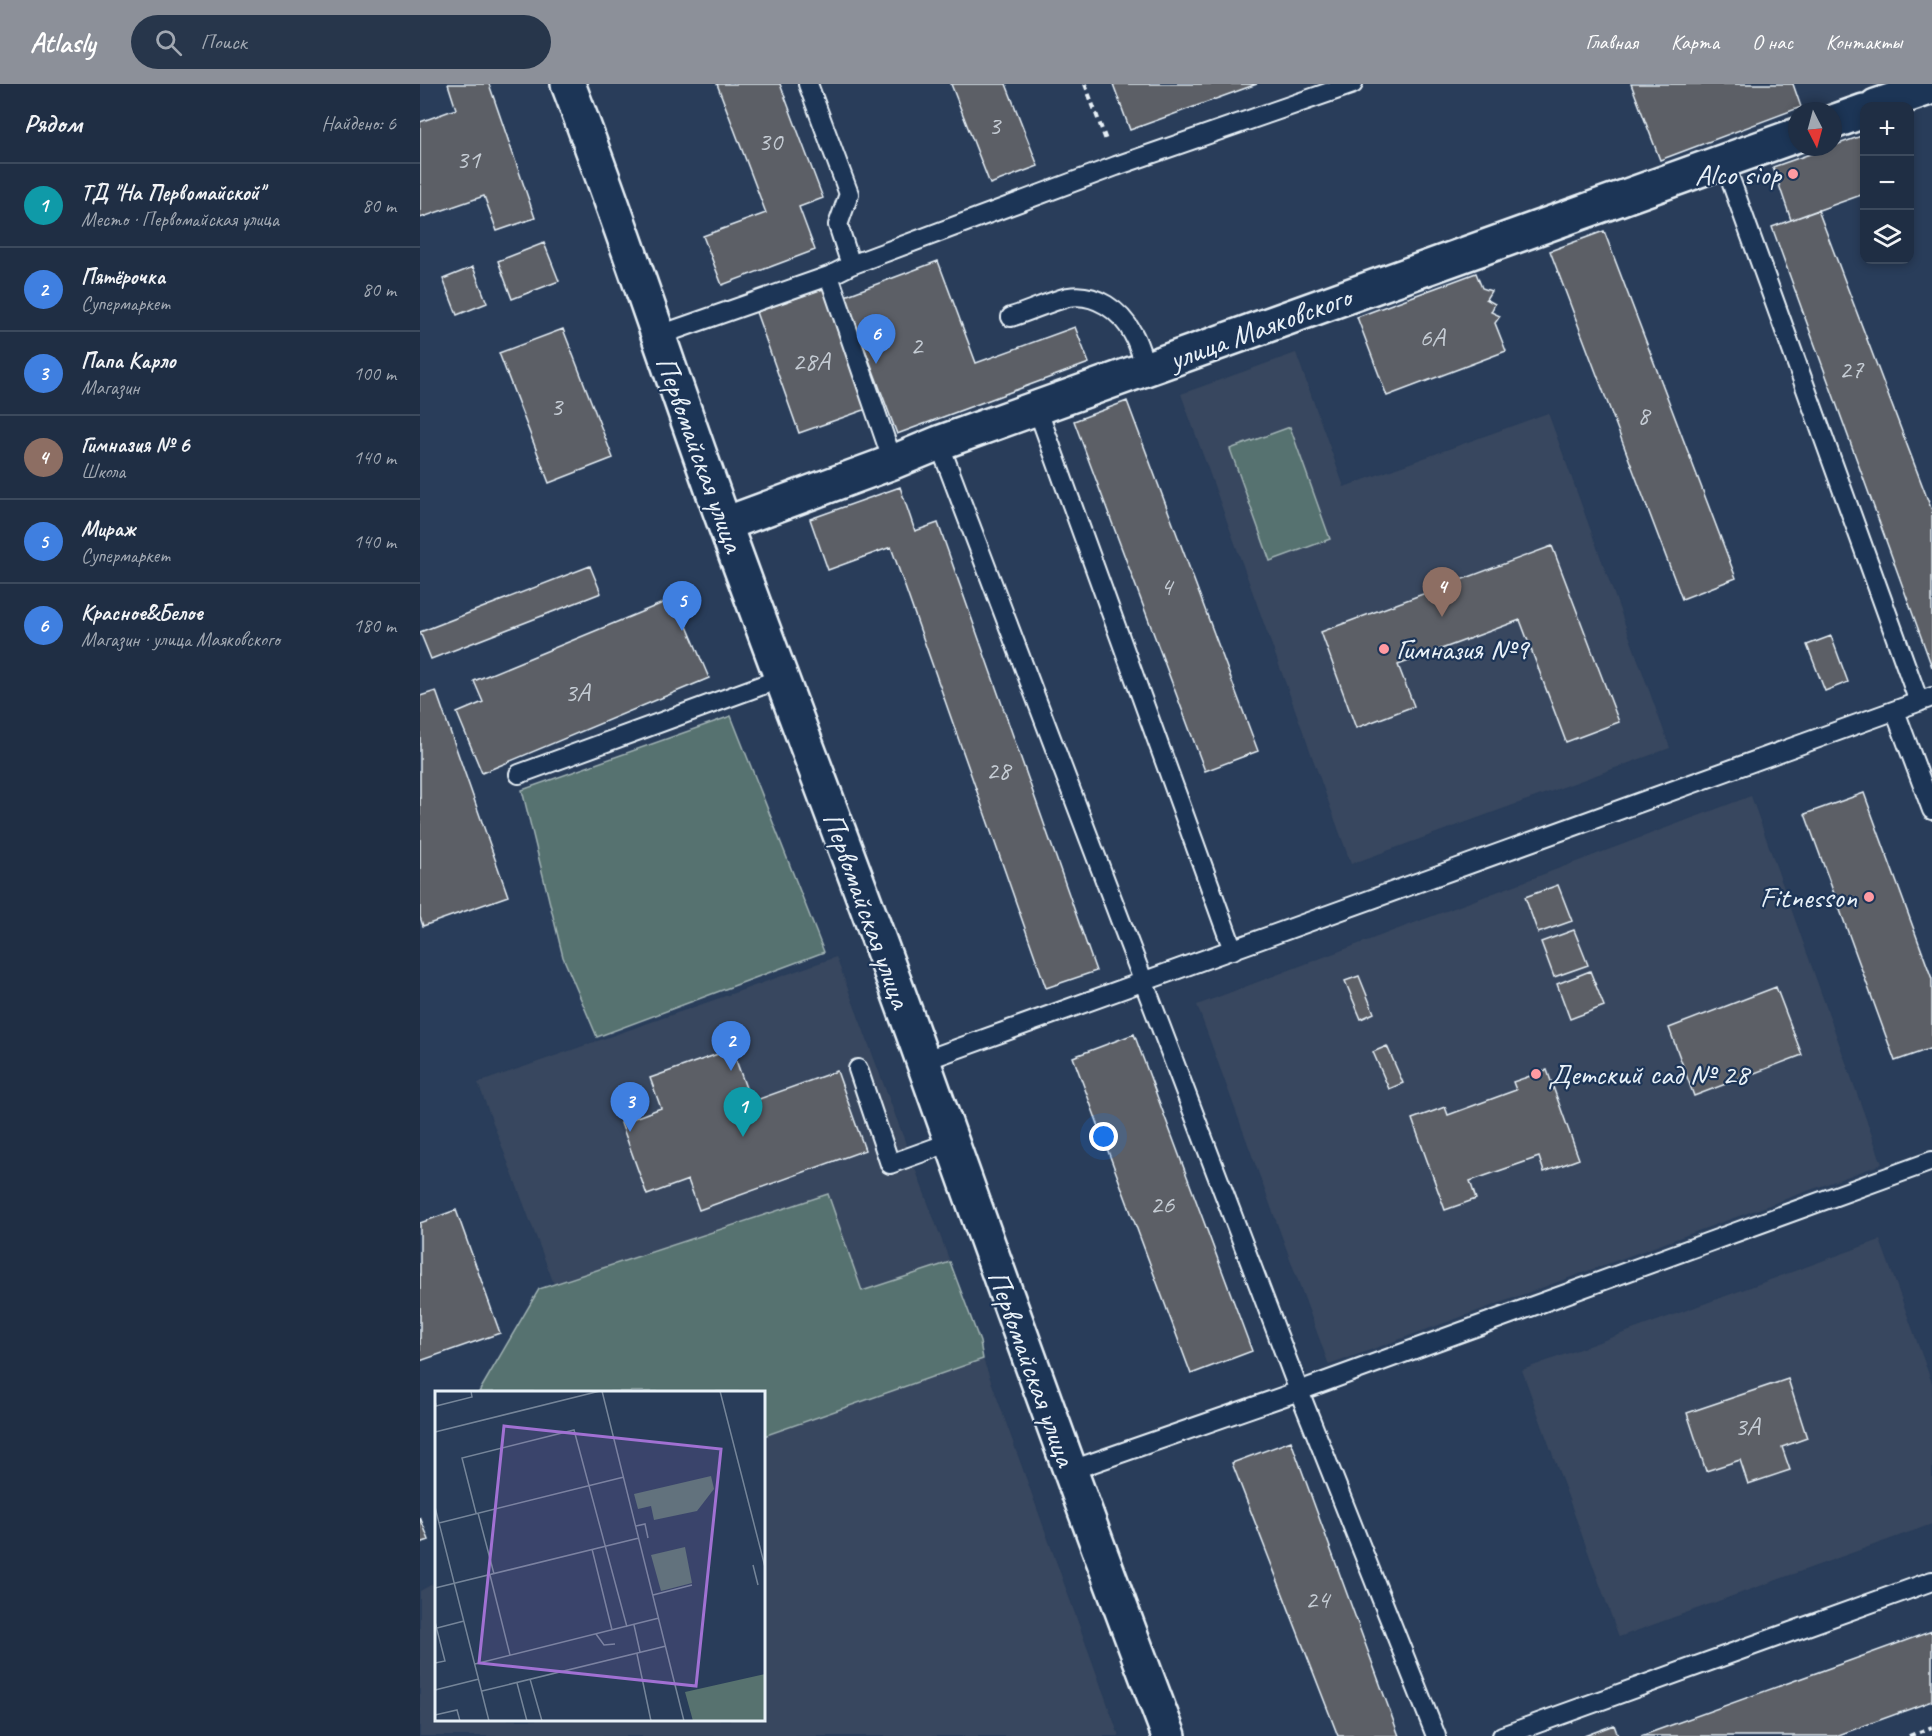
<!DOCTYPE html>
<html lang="ru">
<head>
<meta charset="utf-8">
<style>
  body { margin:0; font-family:Caveat,sans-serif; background:#27364b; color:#f1f3f6 }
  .controls { position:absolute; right:18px; top:18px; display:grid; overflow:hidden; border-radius:12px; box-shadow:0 3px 9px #0003 }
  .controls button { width:54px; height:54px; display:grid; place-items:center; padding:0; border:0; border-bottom:2px solid #3c4a5d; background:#1f2e44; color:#f1f3f6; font:30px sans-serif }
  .compass { position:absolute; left:1368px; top:18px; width:54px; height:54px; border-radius:50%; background:#1f2e44; box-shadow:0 3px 9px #0003; rotate:174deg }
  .you { position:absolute; left:684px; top:1053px; width:21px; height:21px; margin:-15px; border:4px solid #fff; border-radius:50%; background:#1a73e8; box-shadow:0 0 0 9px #1a73e833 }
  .badge { display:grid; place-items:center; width:39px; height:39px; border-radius:50%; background:#8c9099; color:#fff; font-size:20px; font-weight:700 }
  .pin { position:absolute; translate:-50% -50px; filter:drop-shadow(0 2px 3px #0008) }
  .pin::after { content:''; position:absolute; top:32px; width:21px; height:18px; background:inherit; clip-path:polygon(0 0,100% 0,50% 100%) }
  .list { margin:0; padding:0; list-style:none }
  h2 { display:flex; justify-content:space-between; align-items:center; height:78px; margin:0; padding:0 24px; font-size:26px }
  h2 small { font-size:20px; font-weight:400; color:#a1a8b2 }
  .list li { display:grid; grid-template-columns:39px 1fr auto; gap:18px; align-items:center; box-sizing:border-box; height:84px; padding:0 24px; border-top:2px solid #3c4a5d }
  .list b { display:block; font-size:22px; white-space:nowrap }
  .list p { margin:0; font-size:20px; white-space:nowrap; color:#a1a8b2 }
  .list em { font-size:20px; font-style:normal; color:#a1a8b2 }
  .icon { flex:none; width:33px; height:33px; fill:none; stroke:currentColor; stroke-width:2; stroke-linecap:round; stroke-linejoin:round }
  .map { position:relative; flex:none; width:1512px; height:1652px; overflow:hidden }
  header { display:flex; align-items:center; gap:36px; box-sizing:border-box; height:84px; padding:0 30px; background:#8c9099; color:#fff }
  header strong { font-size:28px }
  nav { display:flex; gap:33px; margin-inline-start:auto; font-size:21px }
  .search { width:420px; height:54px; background:#27364b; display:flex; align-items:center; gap:15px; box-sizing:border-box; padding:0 21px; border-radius:33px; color:#a1a8b2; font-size:22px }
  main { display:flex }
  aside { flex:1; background:#1f2e44 }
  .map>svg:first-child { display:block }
  .built { fill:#38475e }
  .green { fill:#57726f; stroke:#a0b2b4; stroke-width:1.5 }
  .building { fill:#5b5f66; stroke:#e8f1f8; stroke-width:1.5 }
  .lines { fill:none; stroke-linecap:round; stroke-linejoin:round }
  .lane-casing { stroke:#e8f1f8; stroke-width:22 }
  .street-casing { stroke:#e8f1f8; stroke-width:38 }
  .secondary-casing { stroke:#e8f1f8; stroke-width:38 }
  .path { stroke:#e8f1f8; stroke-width:4; stroke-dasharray:6 4.5; stroke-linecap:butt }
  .lane { stroke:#1d3557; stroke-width:18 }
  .street { stroke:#1d3557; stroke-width:33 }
  .secondary { stroke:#1d3557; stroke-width:33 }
  .poi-dot { fill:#ff9aa2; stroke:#1d3557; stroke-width:2 }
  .labels { text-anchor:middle; stroke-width:4.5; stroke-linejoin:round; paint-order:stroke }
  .number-label { font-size:27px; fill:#c5ccd4 }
  .poi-label { font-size:30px; fill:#e8f1f8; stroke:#1d3557; text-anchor:end }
  .street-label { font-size:30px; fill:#e8f1f8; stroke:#1d3557 }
  .inset-road { fill:none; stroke:#758599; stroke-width:1.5 }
  .view { fill:#a171d3; fill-opacity:0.15; stroke:#a171d3; stroke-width:3 }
  .inset-edge { fill:none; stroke:#e8f1f8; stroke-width:3 }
</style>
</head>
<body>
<header>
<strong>Atlasly</strong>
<div class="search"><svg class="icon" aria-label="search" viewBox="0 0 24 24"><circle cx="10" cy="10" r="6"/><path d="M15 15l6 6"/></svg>Поиск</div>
<nav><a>Главная</a><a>Карта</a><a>О нас</a><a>Контакты</a></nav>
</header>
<main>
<aside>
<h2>Рядом<small>Найдено: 6</small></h2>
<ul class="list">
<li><span class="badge" style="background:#0f9aa8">1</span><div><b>ТД &quot;На Первомайской&quot;</b><p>Место · Первомайская улица</p></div><em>80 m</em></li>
<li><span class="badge" style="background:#3f7fe0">2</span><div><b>Пятёрочка</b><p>Супермаркет</p></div><em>80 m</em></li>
<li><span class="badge" style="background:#3f7fe0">3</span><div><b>Папа Карло</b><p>Магазин</p></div><em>100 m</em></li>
<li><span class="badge" style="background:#8d6e63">4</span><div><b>Гимназия № 6</b><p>Школа</p></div><em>140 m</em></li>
<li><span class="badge" style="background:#3f7fe0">5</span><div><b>Мираж</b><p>Супермаркет</p></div><em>140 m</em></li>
<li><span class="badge" style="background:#3f7fe0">6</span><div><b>Красное&amp;Белое</b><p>Магазин · улица Маяковского</p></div><em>180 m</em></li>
</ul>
</aside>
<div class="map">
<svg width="1512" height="1652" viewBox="0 0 1512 1652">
  <rect width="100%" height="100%" fill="#293d5a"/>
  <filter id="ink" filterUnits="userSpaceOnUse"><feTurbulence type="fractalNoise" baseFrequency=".0167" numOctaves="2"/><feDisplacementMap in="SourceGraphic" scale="12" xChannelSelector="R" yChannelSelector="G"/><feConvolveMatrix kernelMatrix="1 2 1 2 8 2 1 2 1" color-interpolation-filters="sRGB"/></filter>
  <g filter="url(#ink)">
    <path class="built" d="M876,269L924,403L1128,329L1250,664L931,780L761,310Z
      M1331,712L1462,1080L909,1281L777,921Z
      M416,873L530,1178L442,1207L408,1110L134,1200L58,999Z
      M1460,1156L1512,1299V1440L1199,1553L1102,1286Z
      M563,1275L699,1652H0V1507L16,1498V1636H344V1352Z"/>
    <path class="green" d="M870,343L910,455L850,477L810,365Z
      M311,632L404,868L177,953L143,873L102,706Z
      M408,1110L442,1207L530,1178L560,1258L563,1275L344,1352V1308H59L119,1205Z"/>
    <path class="building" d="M28,0H69L115,134L77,147L64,112L0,134V38L36,25Z
      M297,0H360L403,114L379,123L395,166L302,201L283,152L346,129Z
      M531,0H586L618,82L570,100Z
      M693,0H837L710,46Z
      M1211,0H1373L1381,23L1240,76Z
      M1444,51V110L1371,136L1353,83Z
      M1398,126L1512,427V583L1352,143Z
      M1184,147L1316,494L1262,515L1130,167Z
      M124,159L139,197L92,215L78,177Z
      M518,177L556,279L655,243L669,279L477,350L425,212Z
      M53,183L67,219L37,231L23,195Z
      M1056,189L1062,204L1071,207L1066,215L1075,220L1071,228L1080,232L1075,239L1086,267L967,312L937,233Z
      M404,204L447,325L379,349L336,228Z
      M143,245L193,374L129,399L79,269Z
      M707,317L838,667L785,687L654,337Z
      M480,403L495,447L518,439L676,887L626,904L471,463L408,486L390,435Z
      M1132,462L1199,638L1146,658L1100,536L978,581L994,622L936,644L901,548Z
      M170,482L181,509L11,575L0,548Z
      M255,514L289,594L62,689L37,629L63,618L54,597Z
      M1411,552L1428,598L1405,607L1387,561Z
      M16,607L88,812L3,842L0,833V612Z
      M1444,709L1512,895V964L1475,977L1385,730Z
      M1138,801L1152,837L1118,849L1105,813Z
      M1154,846L1168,881L1134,893L1121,858Z
      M1170,887L1184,922L1150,935L1137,900Z
      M939,892L954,929L941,935L925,897Z
      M1356,903L1382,971L1274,1012L1249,944Z
      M714,950L832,1267L771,1290L653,973Z
      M967,962L983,999L969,1005L953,968Z
      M312,965L331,1018L417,987L445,1066L279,1126L268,1096L227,1111L201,1039L241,1024L230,994Z
      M1127,986L1159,1075L1124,1088L1119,1073L1050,1097L1056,1115L1025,1126L992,1035L1025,1023L1028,1031L1096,1006L1093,998Z
      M36,1126L80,1249L0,1277V1139Z
      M1368,1295L1387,1354L1362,1363L1370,1386L1328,1400L1320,1376L1286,1387L1267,1329Z
      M871,1357L979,1652H918L812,1379Z
      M0,1433L9,1456L0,1459Z
      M1512,1547V1617L1416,1652H1221Z
      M1194,1641L1198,1652H1164Z"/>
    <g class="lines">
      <g class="lane-casing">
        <path id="lane" d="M388,0L429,110L418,141L431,181
          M1304,78L1499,618
          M409,192L473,378
          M591,233C610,227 629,218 648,213C675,208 701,227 713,250C719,260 722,273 726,285
          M237,252L409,192L431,181L696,82L933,0
          M617,324L813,866
          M519,359L879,1307L1016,1652
          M1475,627L1512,726
          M99,690L362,594
          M503,977L1512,613
          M438,985L470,1080L531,1058
          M649,1387L879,1307L1512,1077
          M1082,1652L1512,1497"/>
      </g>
      <g class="street-casing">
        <path id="street" d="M1456,22L1512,3
          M1413,38L1444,27
          M305,440L473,378L519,359L1377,51"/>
      </g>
      <g class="secondary-casing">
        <path id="secondary" d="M148,0C203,143 250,289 302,433C368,615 439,797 504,980C584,1205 664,1429 749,1652"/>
      </g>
      <path class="path" d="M665,0L687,59
        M1489,1652L1512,1643"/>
      <use href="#lane" class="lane"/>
      <use href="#street" class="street"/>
      <use href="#secondary" class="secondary"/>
    </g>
  </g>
  <g class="poi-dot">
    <circle cx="1373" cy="90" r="6"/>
    <circle cx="964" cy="565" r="6"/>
    <circle cx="1449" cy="813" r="6"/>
    <circle cx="1116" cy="990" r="6"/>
  </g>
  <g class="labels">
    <g class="number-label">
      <text x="574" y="50">3</text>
      <text x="350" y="66">30</text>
      <text x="48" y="84">31</text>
      <text x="1012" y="262">6А</text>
      <text x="496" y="270">2</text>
      <text x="391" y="286">28А</text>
      <text x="1431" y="294">27</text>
      <text x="136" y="331">3</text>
      <text x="1223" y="340">8</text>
      <text x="746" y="511">4</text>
      <text x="157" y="617">3А</text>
      <text x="578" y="695">28</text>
      <text x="742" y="1129">26</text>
      <text x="1327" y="1351">3А</text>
      <text x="897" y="1524">24</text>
    </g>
    <g class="poi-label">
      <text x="1361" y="100">Alco siop</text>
      <text x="976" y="575" text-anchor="start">Гимназия №9</text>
      <text x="1437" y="823">Fitnesson</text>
      <text x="1128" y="1000" text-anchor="start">Детский сад № 28</text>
    </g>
    <g class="street-label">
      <text transform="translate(840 244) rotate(-20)" y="10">улица Маяковского</text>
      <text transform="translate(280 370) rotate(70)" y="10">Первомайская улица</text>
      <text transform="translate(447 826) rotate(70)" y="10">Первомайская улица</text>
      <text transform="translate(612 1284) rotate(70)" y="10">Первомайская улица</text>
    </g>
  </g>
  <g transform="translate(15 1307)">
    <rect width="330" height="330" fill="#293d5a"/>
    <path d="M276,85L279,98L262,120L219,129L216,115L203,118L199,103ZM250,156L257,192L226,200L216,164ZM330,283V330H258L250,301Z" fill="#57726f"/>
    <path class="inset-road" d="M167,0L249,330M285,0L330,176M0,10L1,15L37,6L36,0M0,41L165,0M0,116L54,330M41,122L27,67L139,39L192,236M43,122L59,183M4,132L189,86M201,135L210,133L213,147M157,158L177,239M318,174L323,194M55,184L75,264M0,197L204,147M218,204L257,194M0,231L10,270L0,272M199,234L205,261M2,237L29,230M161,243L169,254L180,253M202,263L216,330M40,273L224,227M95,288L107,330M82,292L92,330M0,299L44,288M47,300L231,255M0,324L22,319L25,330"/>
    <path class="view" d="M69,35L286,58L261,295L44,272Z"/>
    <rect width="330" height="330" class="inset-edge"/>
  </g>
</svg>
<div class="controls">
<button>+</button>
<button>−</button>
<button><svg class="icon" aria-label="layers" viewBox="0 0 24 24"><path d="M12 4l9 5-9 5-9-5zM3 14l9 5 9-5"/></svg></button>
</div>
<svg class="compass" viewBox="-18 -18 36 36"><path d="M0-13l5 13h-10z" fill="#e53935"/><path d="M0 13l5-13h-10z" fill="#a1a8b2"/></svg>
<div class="you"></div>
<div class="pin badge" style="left:323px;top:1053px;background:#0f9aa8">1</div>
<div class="pin badge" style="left:311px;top:987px;background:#3f7fe0">2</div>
<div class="pin badge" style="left:210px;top:1048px;background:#3f7fe0">3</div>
<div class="pin badge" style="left:1022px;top:533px;background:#8d6e63">4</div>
<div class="pin badge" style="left:262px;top:547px;background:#3f7fe0">5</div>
<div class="pin badge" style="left:456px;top:280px;background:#3f7fe0">6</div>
</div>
</main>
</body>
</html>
